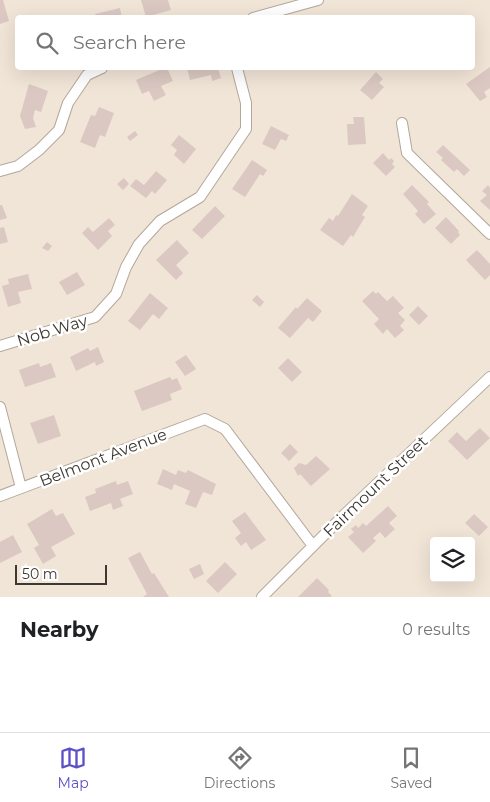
<!DOCTYPE html>
<html lang="en">
<head>
<meta charset="utf-8">
<style>
  body { margin:0; font-family:Montserrat,sans-serif; background:#f6f6f6; color:#202124 }
  .controls { position:absolute; right:15px; bottom:15px; display:grid; overflow:hidden; border-radius:5px; box-shadow:0 5px 20px #0002 }
  .controls button { width:45px; height:45px; display:grid; place-items:center; padding:0; border:0; border-bottom:1px solid #e0e0e0; background:#fff; color:#202124; font:25px sans-serif }
  .scale { position:absolute; left:15px; bottom:12px; width:92px; box-sizing:border-box; padding-left:5px; border:2px solid #3d3832; border-top:0; font-size:14px; line-height:18px; white-space:nowrap; color:#3d3832; -webkit-text-stroke:4px #fff; paint-order:stroke }
  .list { margin:0; padding:0; list-style:none }
  h2 { display:flex; justify-content:space-between; align-items:center; height:65px; margin:0; padding:0 20px; font-size:21px }
  h2 small { font-size:16px; font-weight:400; color:#757577 }
  .icon { flex:none; width:28px; height:28px; fill:none; stroke:currentColor; stroke-width:2; stroke-linecap:round; stroke-linejoin:round }
  .map { position:relative; flex:none; width:490px; height:597px; overflow:hidden }
  .search { position:absolute; background:#fff; box-shadow:0 5px 20px #0002; left:15px; right:15px; top:15px; height:55px; display:flex; align-items:center; gap:12px; box-sizing:border-box; padding:0 18px; border-radius:5px; color:#757577; font-size:19px }
  .sheet { height:135px; background:#fff }
  nav { display:flex; justify-content:space-around; align-items:center; box-sizing:border-box; height:70px; border-top:1px solid #e0e0e0; background:#fff; font-size:14px; color:#757577 }
  nav a { display:grid; justify-items:center; gap:2px }
  nav .on { color:#5a50c8 }
  .map>svg:first-child { display:block }
  .building { fill:#dbc8c2 }
  .lines { fill:none; stroke-linecap:round; stroke-linejoin:round }
  .street-casing { stroke:#b3a79a; stroke-width:12 }
  .street { stroke:#fff; stroke-width:10 }
  .labels { text-anchor:middle; stroke-width:5; stroke-linejoin:round; paint-order:stroke }
  .street-label { font-size:16px; fill:#3d3832; stroke:#fff }
</style>
</head>
<body>
<div class="map">
<svg width="490" height="597" viewBox="0 0 490 597">
  <rect width="100%" height="100%" fill="#f1e5d7"/>
  <path class="building" d="M0,0H3L9,21L0,24Z
    M141,0H168L171,10L146,17Z
    M120,8L122,18H96L95,14Z
    M490,67V88L484,92L487,97L480,101L466,84Z
    M164,68H167L173,81L161,86L166,95L154,101L149,91L142,94L136,80Z
    M187,68H218L221,78L212,81L211,75L190,80Z
    M376,72L383,79L379,83L384,87L372,100L360,90Z
    M29,84L48,91L41,112L35,110L33,118L36,127L25,129L20,116Z
    M99,107L114,113L105,137L100,135L95,148L80,142L91,115L95,116Z
    M353,117H364L366,144L348,145L347,124H354Z
    M271,126L289,135L286,141L281,139L275,150L262,144Z
    M135,131L138,135L130,141L127,137Z
    M179,135L196,149L184,164L174,155L177,150L171,145Z
    M443,145L470,170L464,176L457,169L454,172L441,160L443,158L436,152Z
    M383,153L389,160L391,158L394,161L392,164L395,167L386,176L373,163Z
    M252,160L267,170L263,176L260,174L245,197L232,189Z
    M156,171L167,180L155,194L152,191L146,198L130,186L136,179L144,185Z
    M124,178L129,184L123,190L117,184Z
    M412,185L429,202L427,204L436,214L424,224L415,214L418,211L403,194Z
    M488,185L490,188V210L480,201L487,195L482,191Z
    M352,194L368,206L362,215L365,217L353,237L351,235L343,246L320,230L329,218L333,221L336,215L338,216Z
    M0,205H2L7,218L0,220Z
    M215,206L225,216L202,239L192,230Z
    M446,217L459,231L458,232L460,235L451,244L435,228Z
    M109,218L115,225L108,231L112,236L98,250L82,233L88,227L93,232Z
    M4,227L8,242L0,244V228Z
    M177,240L189,253L176,265L183,273L176,280L156,260Z
    M47,242L52,246L48,251L42,248Z
    M477,250L490,264V275L485,280L466,260Z
    M77,272L85,285L67,295L59,282Z
    M28,274L32,289L18,292L21,303L8,307L2,286L9,284L8,279Z
    M373,291L376,294L378,292L387,301L393,296L404,308L398,313L405,320L400,326L404,330L395,338L387,329L383,334L374,324L379,319L362,301Z
    M150,293L168,308L159,319L153,314L140,330L128,321Z
    M257,295L264,302L260,307L252,300Z
    M307,298L322,311L313,322L308,318L290,338L278,328L296,307L297,309Z
    M418,306L428,316L419,325L409,315Z
    M98,347L104,362L96,366L95,362L76,371L70,357L88,348L90,351Z
    M186,355L196,369L185,376L175,362Z
    M288,358L302,372L292,382L278,368Z
    M39,363L40,367L51,363L56,377L25,387L19,370Z
    M170,377L172,380L177,378L182,389L170,394L172,400L142,411L134,391Z
    M54,415L61,436L38,444L30,423Z
    M480,428L490,438L467,460L448,441L457,432L466,441Z
    M290,444L298,452L289,461L281,453Z
    M316,456L330,469L311,486L300,474L298,476L294,468L299,463L306,465Z
    M163,469L176,475L178,470L186,473L188,470L216,484L212,495L203,492L196,508L185,504L190,491L174,484L172,490L157,484Z
    M116,481L117,485L128,481L133,494L120,499L123,506L113,510L111,503L90,511L85,497L96,493L95,489Z
    M388,506L397,516L389,523L395,529L385,538L380,532L373,538L376,541L363,553L348,537L354,532L351,529L356,525L358,528L363,523L366,526Z
    M52,509L56,516L63,513L75,534L51,547L56,556L43,564L34,548L39,545L27,524Z
    M245,512L266,540L251,550L246,542L241,546L235,538L241,533L232,521Z
    M474,514L488,527L479,536L465,523Z
    M13,535L22,552L0,563V542Z
    M140,552L152,574L154,573L169,597H143L147,594L128,558Z
    M225,562L237,574L218,593L206,581Z
    M200,564L204,574L194,579L189,569Z
    M317,578L329,590L328,592L332,596L330,597H298Z"/>
  <g class="lines">
    <g class="street-casing">
      <path id="street" d="M253,18L318,0
        M402,123L407,153L490,234
        M0,171L18,166L39,150L59,130L68,103L87,75L102,68
        M0,346L95,317L116,294L126,267L139,244L160,221L200,197L246,129V103L237,68
        M0,407L21,488
        M0,496L205,419L225,429L313,546
        M262,597L345,514L490,377"/>
    </g>
    <use href="#street" class="street"/>
  </g>
  <g class="labels">
    <g class="street-label">
      <text transform="translate(52 330) rotate(-17)" y="6">Nob Way</text>
      <text transform="translate(103 457) rotate(-21)" y="6">Belmont Avenue</text>
      <text transform="translate(375 486) rotate(-44)" y="6">Fairmount Street</text>
    </g>
  </g>
</svg>
<div class="controls">
<button><svg class="icon" aria-label="layers" viewBox="0 0 24 24"><path d="M12 4l9 5-9 5-9-5zM3 14l9 5 9-5"/></svg></button>
</div>
<div class="scale">50 m</div>
<div class="search"><svg class="icon" aria-label="search" viewBox="0 0 24 24"><circle cx="10" cy="10" r="6"/><path d="M15 15l6 6"/></svg>Search here</div>
</div>
<section class="sheet">
<h2>Nearby<small>0 results</small></h2>
<ul class="list">
</ul>
</section>
<nav>
<a class="on"><svg class="icon" aria-label="map" viewBox="0 0 24 24"><path d="M3 6l6-2 6 2 6-2v14l-6 2-6-2-6 2zM9 4v14M15 6v14"/></svg>Map</a>
<a><svg class="icon" aria-label="directions" viewBox="0 0 24 24"><path d="M12 3l9 9-9 9-9-9zM9 14v-3h6M13 9l2 2-2 2"/></svg>Directions</a>
<a><svg class="icon" aria-label="saved" viewBox="0 0 24 24"><path d="M7 4h10v16l-5-4-5 4z"/></svg>Saved</a>
</nav>
</body>
</html>
